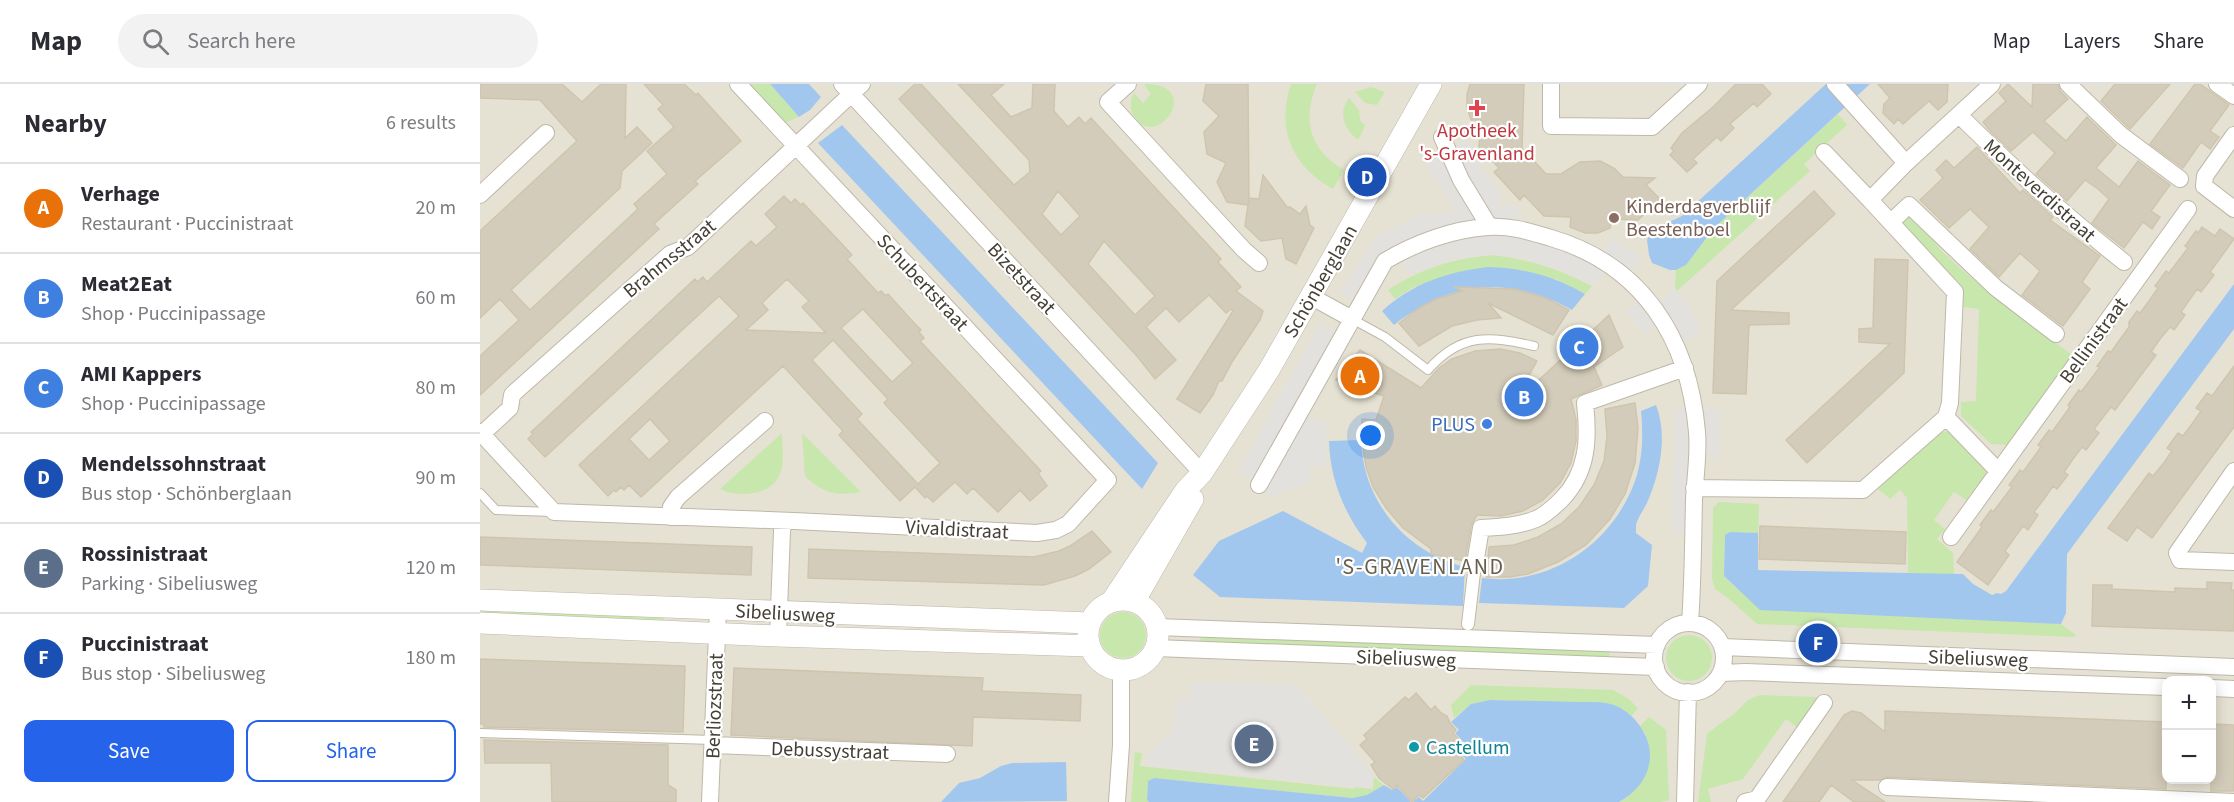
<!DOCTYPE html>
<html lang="en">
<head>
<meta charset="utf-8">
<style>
  body { margin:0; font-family:"Source Sans 3",sans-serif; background:#f2f2f3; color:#2b2b33 }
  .controls { position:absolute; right:18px; bottom:18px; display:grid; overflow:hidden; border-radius:12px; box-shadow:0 3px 15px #0003 }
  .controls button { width:54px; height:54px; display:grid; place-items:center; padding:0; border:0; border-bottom:2px solid #e1e1e2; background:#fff; color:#2b2b33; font:30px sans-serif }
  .you { position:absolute; left:891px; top:352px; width:21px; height:21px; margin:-15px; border:4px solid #fff; border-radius:50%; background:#1a73e8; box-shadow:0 0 0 9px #1a73e833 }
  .badge { display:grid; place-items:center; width:39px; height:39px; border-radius:50%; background:#2563eb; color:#fff; font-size:20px; font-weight:700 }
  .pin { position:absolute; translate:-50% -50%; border:3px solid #fff; box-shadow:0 2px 6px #0006 }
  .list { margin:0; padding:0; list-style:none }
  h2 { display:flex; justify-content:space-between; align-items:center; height:78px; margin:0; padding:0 24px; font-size:26px }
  h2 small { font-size:20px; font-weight:400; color:#7c7c81 }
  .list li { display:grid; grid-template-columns:39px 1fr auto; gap:18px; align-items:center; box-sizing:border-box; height:90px; padding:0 24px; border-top:2px solid #e1e1e2 }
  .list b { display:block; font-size:22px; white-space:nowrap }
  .list p { margin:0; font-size:20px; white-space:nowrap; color:#7c7c81 }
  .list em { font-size:20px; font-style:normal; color:#7c7c81 }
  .actions { display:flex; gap:12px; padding:18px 24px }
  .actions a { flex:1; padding:14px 0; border:2px solid #2563eb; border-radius:12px; text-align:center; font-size:21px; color:#2563eb }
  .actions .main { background:#2563eb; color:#fff }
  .icon { flex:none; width:33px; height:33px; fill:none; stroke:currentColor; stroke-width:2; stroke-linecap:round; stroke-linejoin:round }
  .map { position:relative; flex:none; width:1754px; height:718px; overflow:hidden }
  header { display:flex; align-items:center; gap:36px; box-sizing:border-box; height:84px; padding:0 30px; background:#fff; border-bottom:2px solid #e1e1e2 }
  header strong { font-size:28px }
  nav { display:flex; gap:33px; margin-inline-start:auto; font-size:21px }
  .search { width:420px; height:54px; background:#f2f2f3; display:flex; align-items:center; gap:15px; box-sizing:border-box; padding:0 21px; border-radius:33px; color:#7c7c81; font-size:22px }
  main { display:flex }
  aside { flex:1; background:#fff }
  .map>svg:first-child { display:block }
  .residential { fill:#e6e2d3; fill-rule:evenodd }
  .green { fill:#c7e7ad }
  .parking { fill:#e3e1dd }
  .water { fill:#a1c7ef }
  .building { fill:#d4ccba; stroke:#cfc5ae; stroke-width:1.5; fill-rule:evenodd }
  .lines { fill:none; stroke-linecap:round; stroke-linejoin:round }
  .service-casing { stroke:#beb8a8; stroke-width:10 }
  .pedestrian-casing { stroke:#beb8a8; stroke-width:14 }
  .minor-casing { stroke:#beb8a8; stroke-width:18 }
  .tertiary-casing { stroke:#beb8a8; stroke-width:22 }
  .service { stroke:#fff; stroke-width:8 }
  .pedestrian { stroke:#fff; stroke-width:12 }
  .minor { stroke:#fff; stroke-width:16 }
  .tertiary { stroke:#fff; stroke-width:21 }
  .health-dot { fill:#e0444e; stroke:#fff; stroke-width:2 }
  .education-dot { fill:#8d6e63; stroke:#fff; stroke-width:2 }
  .shop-dot { fill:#3f7fe0; stroke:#fff; stroke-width:2 }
  .culture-dot { fill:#0f9aa8; stroke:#fff; stroke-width:2 }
  .labels { text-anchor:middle; stroke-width:4.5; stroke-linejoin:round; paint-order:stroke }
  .health-label { font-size:20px; fill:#be3a42; stroke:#fff }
  .street-label { font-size:20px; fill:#454035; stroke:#fff }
  .education-label { font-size:20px; fill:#785e54; stroke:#fff; text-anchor:start }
  .shop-label { font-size:20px; fill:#366cbe; stroke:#fff; text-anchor:end }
  .culture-label { font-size:20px; fill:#0d838f; stroke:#fff; text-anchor:start }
  .quarter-label { font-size:22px; letter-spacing:1.5px; fill:#675f4c; stroke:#fff }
</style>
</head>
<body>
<header>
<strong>Map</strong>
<div class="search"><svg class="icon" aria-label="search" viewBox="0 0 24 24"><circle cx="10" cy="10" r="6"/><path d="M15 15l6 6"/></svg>Search here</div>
<nav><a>Map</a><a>Layers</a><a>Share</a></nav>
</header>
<main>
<aside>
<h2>Nearby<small>6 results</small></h2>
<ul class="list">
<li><span class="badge" style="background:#e8710a">A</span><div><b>Verhage</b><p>Restaurant · Puccinistraat</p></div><em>20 m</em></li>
<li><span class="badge" style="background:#3f7fe0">B</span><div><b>Meat2Eat</b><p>Shop · Puccinipassage</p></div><em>60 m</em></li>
<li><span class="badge" style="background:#3f7fe0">C</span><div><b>AMI Kappers</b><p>Shop · Puccinipassage</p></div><em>80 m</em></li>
<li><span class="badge" style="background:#1a4fb4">D</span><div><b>Mendelssohnstraat</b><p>Bus stop · Schönberglaan</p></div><em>90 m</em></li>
<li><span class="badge" style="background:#5c6f8a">E</span><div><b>Rossinistraat</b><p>Parking · Sibeliusweg</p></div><em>120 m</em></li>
<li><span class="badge" style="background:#1a4fb4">F</span><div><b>Puccinistraat</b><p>Bus stop · Sibeliusweg</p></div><em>180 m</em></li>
</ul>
<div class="actions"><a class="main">Save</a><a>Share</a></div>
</aside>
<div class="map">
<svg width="1754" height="718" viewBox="0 0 1754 718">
  <rect width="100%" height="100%" fill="#f2f0e5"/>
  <path class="residential" d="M0,0H1754V718H0ZM1686,596H1732V696H1686Z"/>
  <path class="green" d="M269,0H290L319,33L304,39Z
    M666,0C724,0 677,69 654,32C649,25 650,16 654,9L663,19L671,10L664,1Z
    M811,0H837C822,36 829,65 864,86L853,105C812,82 796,45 811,0Z
    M891,3L905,8L897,21L885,19L875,8Z
    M869,14L879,26L880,36L885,42L878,56C865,46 857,29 869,14Z
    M1358,30L1367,41L1324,80L1330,87L1197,207L1195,204L1196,186L1206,181L1234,144Z
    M1428,134C1438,135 1456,161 1464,169C1503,207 1549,238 1592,271L1528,361L1511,360L1481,332V318L1496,317L1499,225L1482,223L1478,200L1423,139Z
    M1012,171C1052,176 1076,184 1112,202L1105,210L1076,195L934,203L915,215L908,206C943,184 971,175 1012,171Z
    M1470,347L1508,388L1486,416L1474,408L1454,436L1465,445L1457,455L1473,469L1474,490H1428L1427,414L1420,406L1410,415L1398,405L1458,349Z
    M302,349C302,362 305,381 299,392C290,412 257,414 240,405Z
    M322,349L381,408C357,412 343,410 325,392Z
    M1239,418L1279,420L1278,449L1250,448L1245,451L1244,492L1256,504L1581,540L1596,551L1594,553L1277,540L1249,515L1235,505L1232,495L1233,424Z
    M0,524L184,531V540L0,533Z
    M620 551a23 23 0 1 1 46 0a23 23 0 1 1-46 0Z
    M721,549L1130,565L1129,576L720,561Z
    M1186 574a23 23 0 1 1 46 0a23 23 0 1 1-46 0Z
    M991,601L1133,606L1149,615L1158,625L1151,632L1143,625L1123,619L1010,616L991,620L974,634L971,621Z
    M1280,611L1337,613L1317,643L1306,635L1263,695L1228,705L1231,718H1218L1227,650L1238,641L1253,631L1268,616Z
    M1169,633L1186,646L1189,716L1180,718H1139L1148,713L1166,651L1160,642Z
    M655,668L662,669L660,682L874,705L877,690L894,693L904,701L887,711L872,714L674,694L668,697L667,716L669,718H651Z"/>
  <path class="parking" d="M988,55L995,73L1019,108L1018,121L1039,123L1037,152L1119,174L1132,154L1162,174L1151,187L1180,218L1195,204L1213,228L1221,249L1196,262L1183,237L1165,249L1146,228L1161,216L1127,187L1112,202L1081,186L1048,175L1012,171L982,174L961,179L931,191L922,176L905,177L880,220L859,210L897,153L937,132L976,126L951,88L945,71Z
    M839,240L857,249L816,328L848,340L845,382L829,384L831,399L789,413L782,392L777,398L758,388Z
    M1195,324L1241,325L1239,373L1216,372L1214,449H1192Z
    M710,598L817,601L894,690L893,705L667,682L668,670L691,649L697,615L710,612Z"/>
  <path class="water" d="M290,0H329L341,13L330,26L319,33Z
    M1346,0H1390L1234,144L1206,181L1196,186H1190L1172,179L1169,171L1167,156L1172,146L1202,132Z
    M362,41L678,379L662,405L338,59Z
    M1008,183C1044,184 1074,192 1105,210L1092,226C1030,191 970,197 914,241L902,227C933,199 967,188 1008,183Z
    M1754,200V245L1587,470L1586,529L1581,540L1280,526L1244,492L1245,451L1250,448L1278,449V486L1483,490L1493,500L1512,511L1517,509L1521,510L1526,507Z
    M1176,321C1188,352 1180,389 1167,419C1163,427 1158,433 1156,441V449L1172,461L1168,502L1144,524L999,519L1002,494C1071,503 1136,458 1157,391C1163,370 1163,348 1161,327Z
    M881,356C883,418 926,468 985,483L983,522L740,513L713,491L739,457L803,427L882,469L887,459C864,429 850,395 849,357Z
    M1010,616C1039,617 1069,617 1098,618C1110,618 1123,617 1134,621C1153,628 1170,650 1170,671C1170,692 1157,708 1139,718H933L939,713L943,717L986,675L983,672L990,665L975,649L979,646L971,638L991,620Z
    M586,678L587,717L461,718L479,699L500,694L521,682L532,679Z
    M674,694L872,714L887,711L904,701L912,706L917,703L931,718H669L667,716L668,697Z"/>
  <path class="building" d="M0,0H82L102,18L121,0H146L145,54L157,43L172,59L142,87L140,104L31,206L50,226L158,125L154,120L187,90L167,67L194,43L178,25L183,21L164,0H204L216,11L218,9L261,57L215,97L218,100L174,140L179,145L0,311V272L39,236L20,215L0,234V147L97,57L60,16L0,14Z
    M435,0H441L534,101L550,88L549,76L478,0H524L511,11L531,33L552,24L553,0H575L574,27L588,43L599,33L605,40L611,34L741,175L738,178L761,203L756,207L783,227L780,236L752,278L742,297H739L733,311L720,329L697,315L753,227L751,225L746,229L729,211L699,238L686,224L666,243L696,276L675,295L657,272L419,15ZM578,107L600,132L581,151L562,130ZM624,157L675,212L655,231L608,180Z
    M726,0H768L769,120V114L779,115L783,91L807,123H810L820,130L826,122L830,141L834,144L816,180L806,175L802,154L781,157L765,142L768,121L747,118L737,98L746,79L727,70L724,48L739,32L723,17Z
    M990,0H1044L1042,64L1066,90H1081L1100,78L1120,77L1134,84L1143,93L1175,94L1166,101L1180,115L1158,136L1131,135L1130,144L1118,149H1105L1090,143L1091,133L1064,132L1044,111L1040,116L1014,88L1019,84L999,63L1001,36H991L987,23V10Z
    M1256,0H1282L1291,10L1277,23L1274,19L1250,40L1254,44L1241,57L1237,53L1213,75L1217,79L1207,88L1190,71L1194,67L1191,64L1202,49L1233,23Z
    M1398,0H1468L1467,18L1458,26L1449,17L1423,40L1418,35L1414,40L1403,29L1404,20L1410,14Z
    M1528,0L1552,23L1553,0H1578L1580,7L1588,15L1564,37L1586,57L1607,33L1636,61L1616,84L1639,103L1658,77L1690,101L1671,127L1680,133L1672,145L1663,138L1644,164L1612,139L1629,115L1618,105L1605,96L1587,117L1556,90L1575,69L1553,48L1531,67L1512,49L1503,38L1526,17L1519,9Z
    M1635,0H1690L1650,45L1621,17Z
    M1715,0H1720L1749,21L1730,47L1739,53L1730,65L1721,58L1703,84L1670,60Z
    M1497,63L1540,109L1543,106L1573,133L1570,136L1620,172L1602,198L1610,205L1583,242L1542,211L1560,187L1540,169L1519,193L1490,165L1509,143L1490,125L1469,144L1440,116L1463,94L1456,86L1466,76L1474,84Z
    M1334,107L1355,130L1251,226L1309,229V240L1269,241L1266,310L1233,309L1237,197Z
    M304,112L311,119L315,115L321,121L323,119L361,159L372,171L367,175L398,209L401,207L406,212L408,210L435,240L441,246L439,248L444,254L440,257L561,387L558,389L567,402L550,417L540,406L518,428L493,404L487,410L475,398L453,418L447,412L445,414L435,403L420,417L359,351L363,347L303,282L161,413L149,401L144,406L141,403L136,408L134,406L128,412L99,381L259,232L239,212L65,373L48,355L53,350L51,348L63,337L215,195L217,198L223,193L227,198L271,157L276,162L297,143L285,130ZM307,195L329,217L322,223L346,249L266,246L288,226L282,219ZM383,225L433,279L412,298L361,244ZM353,256L408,315L404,319L460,379L438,400L377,335L382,330L332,276ZM170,335L190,357L169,376L149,355Z
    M1722,143L1735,152L1740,145L1754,155L1730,188L1734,191L1721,208L1717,205L1701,228L1705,231L1694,246L1690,243L1680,255L1671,268L1676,271L1635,326L1631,323L1614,345L1619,349L1606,366L1602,363L1593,375L1584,388L1588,391L1577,405L1573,402L1564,415L1554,428L1558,431L1548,446L1543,442L1525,467L1529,471L1508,501L1477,478L1502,443L1500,441L1511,426L1513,428L1532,403L1529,401L1535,393L1540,386L1543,388L1561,363L1558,361L1569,346L1572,348L1590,323L1588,321L1599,306L1601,308L1620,283L1617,282L1628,267L1631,268L1649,243V238L1657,227L1660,229L1669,217L1678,204L1675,202L1686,187L1689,189L1708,164L1705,162L1716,147L1718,149Z
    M1395,175L1428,176L1424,289L1327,379L1306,356L1410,260L1379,258V245L1393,244Z
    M974,203L1035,205L1066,214L1089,226L1073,251L1008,219L1021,234L997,236L972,242L939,262L919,239L939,224L956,215L983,207Z
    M1129,231L1143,263L1114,283L1122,301L1091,315L1096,335V357L1091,379L1080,399L1063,416L1043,427L1021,432L997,431L991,442L985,477L951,470V465L923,444L906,424L893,403L886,383L882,358V335L896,336L904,312L856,296L880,266L941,304L959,284L972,275L995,267L1020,265L1040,269L1057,277L1032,321Z
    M1754,282V343L1672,454L1657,443L1647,457L1628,444L1669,389L1673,392L1683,380L1692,367L1687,364L1698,349L1703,352L1712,340L1721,327L1716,324L1727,309L1732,312Z
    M1155,319L1158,344L1155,379L1145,410L1130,435L1106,461L1078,478L1048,490L1030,493H1006L1009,463L1034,461L1058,453L1081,440L1099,423L1114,401L1124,377L1127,352L1125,325Z
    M1280,442L1426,448L1425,480L1279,475Z
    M612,447L631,468L609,485L595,492L564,501L328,494L329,465L554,473L579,467L590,462Z
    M0,453L272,463L271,491L0,481Z
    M1727,498L1752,499L1751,506H1754V547L1612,542L1613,501H1632V505L1695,508V504L1727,505Z
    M0,575L205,582L203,648L4,643V640H0Z
    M254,584L503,594L502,607L601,611L600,637L493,633L492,662L251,651Z
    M936,609L951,626L955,622L961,629L967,632L970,639L976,646L973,649L988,665L981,672L984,676L943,714L939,711L932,718L917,701L913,705L899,694L891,681L895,678L880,661L887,655L884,651L925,613L929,616Z
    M1372,627L1381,629L1405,648V627L1686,638V705L1407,693L1400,696H1372L1405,718H1374L1351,701L1339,718H1303L1364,631Z
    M1731,640L1754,641V707H1731Z
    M4,656L188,661V701L196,706V718H72L71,679H5Z"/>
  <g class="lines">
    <g class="service-casing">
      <path id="service" d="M872,235L905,253L948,286C981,248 1010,252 1054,262
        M0,409L16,426L73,428
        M0,649L233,656"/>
    </g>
    <g class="pedestrian-casing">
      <path id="pedestrian" d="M988,540L995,480"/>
    </g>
    <g class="minor-casing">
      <path id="minor" d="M362,0L722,389
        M648,0L628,18L764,166L779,179
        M1071,0V42L1172,43L1219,0
        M1355,0L1426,79L1512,0
        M1588,0L1641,51L1700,95
        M1737,0L1754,12
        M1479,31C1532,84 1586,132 1644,178
        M1754,51L1725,92L1724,102L1754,125
        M962,53L981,96L1009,142
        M1344,68L1390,116
        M0,111L66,49
        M1411,138L1429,121L1516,204L1576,250
        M832,213L872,235
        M1466,333L1518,387
        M0,348L74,428L314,437L557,449L576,446L588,440L628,396L258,0
        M2,350L30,324L32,311L35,308L190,170L208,163L382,0
        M1754,387L1697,469L1700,476L1754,478
        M779,401L905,177C935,159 973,145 1008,143C1029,141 1051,148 1071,154C1163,181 1209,255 1217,348C1219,370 1215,394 1214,416C1213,457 1213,498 1210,539
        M1214,404L1383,406L1466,333L1470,319L1475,208L1390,116L1426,79
        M190,433L191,423L198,413L285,337
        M1471,453L1708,125
        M995,480L1001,444C1020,443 1039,442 1056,435C1066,431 1075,422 1082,415C1108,388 1109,355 1105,319L1205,284
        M1174 574a35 35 0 1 1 70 0a35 35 0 1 1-70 0Z
        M677,543L1177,561
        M298,552L302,447L304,437
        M1242,563L1754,583
        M675,564L1176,583
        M1241,589L1266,588L1686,603
        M1732,604L1754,605
        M233,661L467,670
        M1407,703L1754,718
        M230,718L238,526
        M637,718L641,661V586
        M1205,718L1208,608
        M1265,718L1277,715L1344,619"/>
    </g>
    <g class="tertiary-casing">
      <path id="tertiary" d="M0,516L610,539
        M608 551a35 35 0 1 1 70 0a35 35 0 1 1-70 0Z
        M631,518L705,407L722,389L789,286L951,0
        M654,518L713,415
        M0,539L298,552L610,562"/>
    </g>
    <use href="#service" class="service"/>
    <use href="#pedestrian" class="pedestrian"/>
    <use href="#minor" class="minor"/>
    <use href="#tertiary" class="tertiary"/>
  </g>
  <path class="health-dot" d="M994 15h6v6h6v6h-6v6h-6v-6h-6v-6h6z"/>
  <circle class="education-dot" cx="1134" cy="134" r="6"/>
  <circle class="shop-dot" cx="1007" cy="340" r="6"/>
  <circle class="culture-dot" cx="934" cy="663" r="6"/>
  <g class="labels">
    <g class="health-label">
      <text x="997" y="53">Apotheek<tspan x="997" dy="23">'s-Gravenland</tspan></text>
    </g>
    <g class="street-label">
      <text transform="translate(1560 106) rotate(42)" y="7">Monteverdistraat</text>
      <text transform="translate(189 174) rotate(-39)" y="7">Brahmsstraat</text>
      <text transform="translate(542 194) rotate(47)" y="7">Bizetstraat</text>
      <text transform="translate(840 197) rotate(-60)" y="7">Schönberglaan</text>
      <text transform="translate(443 198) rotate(47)" y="7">Schubertstraat</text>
      <text transform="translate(1613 256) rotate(-54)" y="7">Bellinistraat</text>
      <text transform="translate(477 445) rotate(3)" y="7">Vivaldistraat</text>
      <text transform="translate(305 529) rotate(3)" y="7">Sibeliusweg</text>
      <text transform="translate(926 574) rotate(2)" y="7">Sibeliusweg</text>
      <text transform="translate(1498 574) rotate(2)" y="7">Sibeliusweg</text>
      <text transform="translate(234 622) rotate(-88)" y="7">Berliozstraat</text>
      <text transform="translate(350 666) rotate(2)" y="7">Debussystraat</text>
    </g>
    <g class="education-label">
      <text x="1146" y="129">Kinderdagverblijf<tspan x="1146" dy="23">Beestenboel</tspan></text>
    </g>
    <g class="shop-label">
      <text x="995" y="347">PLUS</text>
    </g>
    <g class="culture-label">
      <text x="946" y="670">Castellum</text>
    </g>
    <g class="quarter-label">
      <text x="940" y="490">'S-GRAVENLAND</text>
    </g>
  </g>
</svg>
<div class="controls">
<button>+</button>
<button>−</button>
</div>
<div class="you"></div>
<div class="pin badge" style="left:880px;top:292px;background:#e8710a">A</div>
<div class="pin badge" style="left:1044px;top:313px;background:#3f7fe0">B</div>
<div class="pin badge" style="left:1099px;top:263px;background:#3f7fe0">C</div>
<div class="pin badge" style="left:887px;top:93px;background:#1a4fb4">D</div>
<div class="pin badge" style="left:774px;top:660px;background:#5c6f8a">E</div>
<div class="pin badge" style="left:1338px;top:559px;background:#1a4fb4">F</div>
</div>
</main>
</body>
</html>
